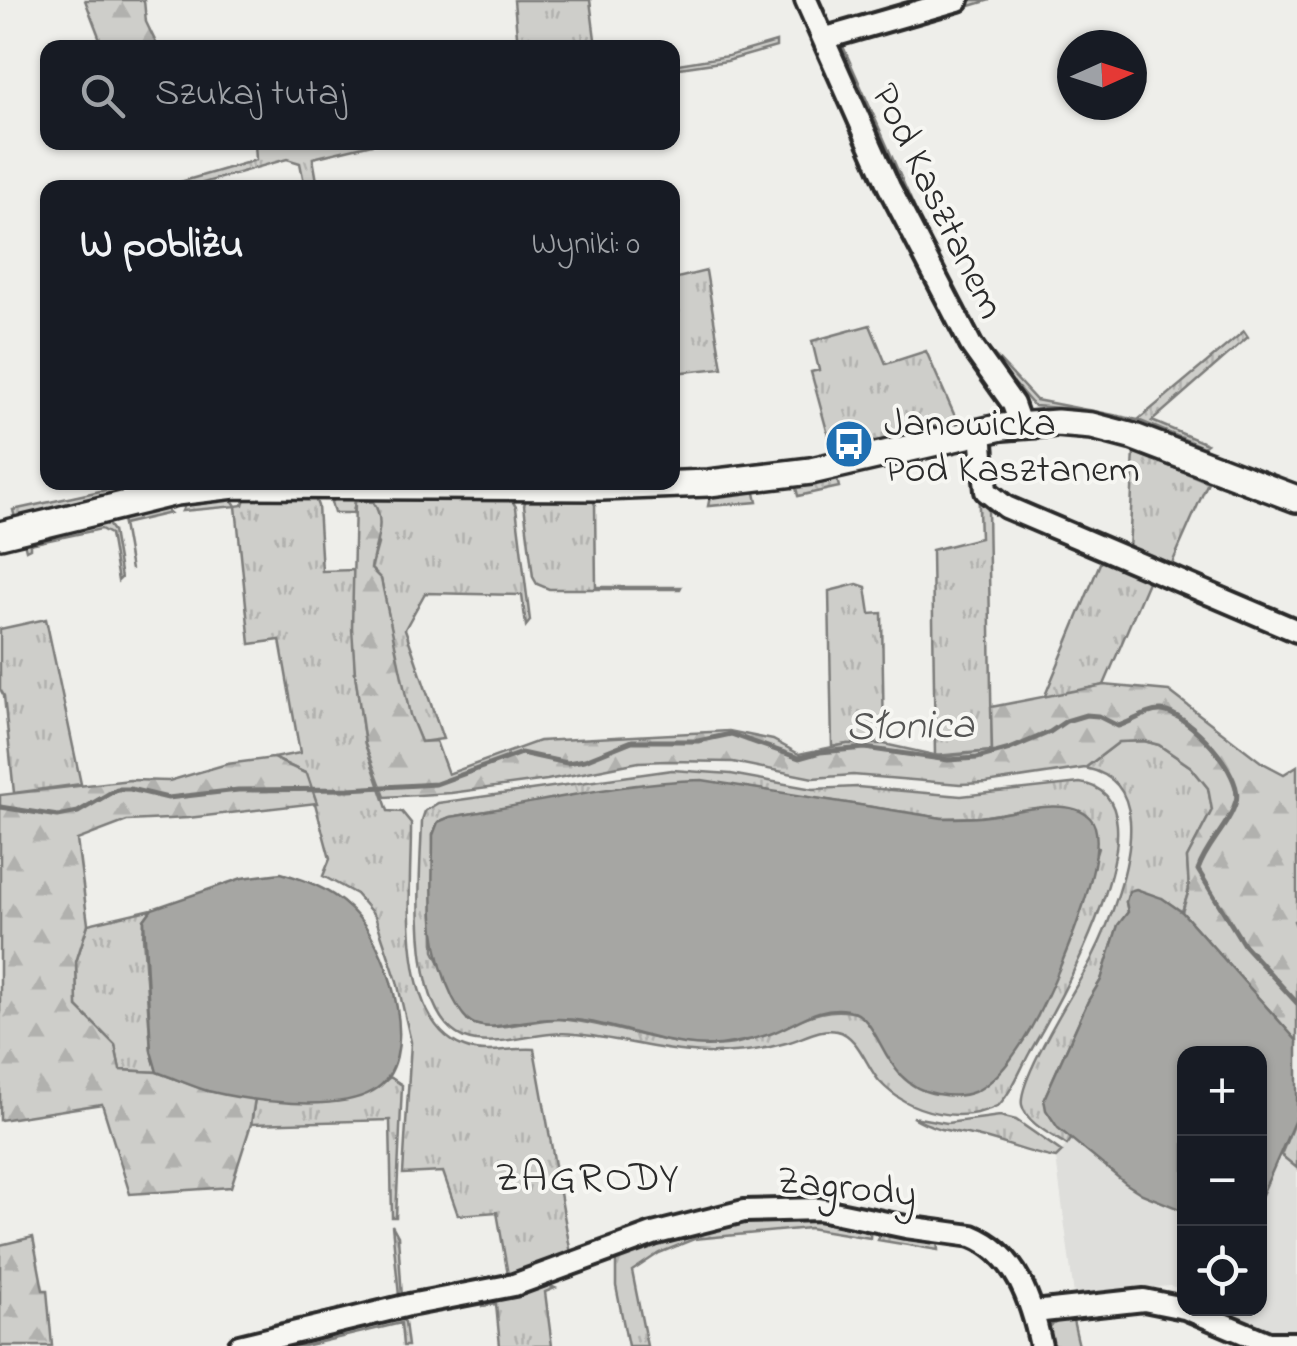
<!DOCTYPE html>
<html lang="pl">
<head>
<meta charset="utf-8">
<style>
  body { margin:0; font-family:"Indie Flower",sans-serif; background:#20242c; color:#f1f3f6 }
  .controls { position:absolute; right:30px; bottom:30px; display:grid; overflow:hidden; border-radius:20px; box-shadow:0 2px 8px #0004 }
  .controls button { width:90px; height:90px; display:grid; place-items:center; padding:0; border:0; border-bottom:2px solid #363941; background:#171b24; color:#f1f3f6; font:50px sans-serif }
  .compass { position:absolute; left:1057px; top:30px; width:90px; height:90px; border-radius:50%; background:#171b24; box-shadow:0 2px 8px #0004; rotate:87deg }
  .list { margin:0; padding:0; list-style:none }
  h2 { display:flex; justify-content:space-between; align-items:center; height:130px; margin:0; padding:0 40px; font-size:42px }
  h2 small { font-size:32px; font-weight:400; color:#9ea1a6 }
  .icon { flex:none; width:55px; height:55px; fill:none; stroke:currentColor; stroke-width:2; stroke-linecap:round; stroke-linejoin:round }
  .map { position:relative; flex:none; width:1297px; height:1346px; overflow:hidden }
  .search { position:absolute; background:#171b24; box-shadow:0 2px 8px #0004; left:40px; top:40px; width:640px; height:110px; display:flex; align-items:center; gap:25px; box-sizing:border-box; padding:0 35px; border-radius:20px; color:#9ea1a6; font-size:38px }
  .panel { position:absolute; background:#171b24; box-shadow:0 2px 8px #0004; left:40px; top:180px; width:640px; height:310px; border-radius:20px }
  .map>svg:first-child { display:block }
  .built { fill:#dededb }
  .grass { fill:url(#grass-tufts); stroke:#7c7c7a; stroke-width:2.5; fill-rule:evenodd }
  .forest { fill:url(#forest-firs); stroke:#7c7c7a; stroke-width:2.5 }
  .park { fill:#cececa; stroke:#7c7c7a; stroke-width:2.5 }
  .water { fill:#a6a6a3; stroke:#757573; stroke-width:2.5 }
  .lines { fill:none; stroke-linecap:round; stroke-linejoin:round }
  .stream { stroke:#757573; stroke-width:5 }
  .minor-casing { stroke:#2b2b2b; stroke-width:28 }
  .tertiary-casing { stroke:#2b2b2b; stroke-width:32 }
  .minor { stroke:#f6f6f2; stroke-width:20 }
  .tertiary { stroke:#f6f6f2; stroke-width:25 }
  .labels { text-anchor:middle; stroke-width:8; stroke-linejoin:round; paint-order:stroke }
  .street-label { font-size:40px; fill:#2b2b2b; stroke:#f6f6f2 }
  .poi-label { font-size:40px; fill:#2b2b2b; stroke:#f6f6f2; text-anchor:start }
  .water-label { font-size:42px; font-style:italic; fill:#565655; stroke:#f6f6f2 }
  .neighbourhood-label { font-size:42px; letter-spacing:2.5px; fill:#2b2b2b; stroke:#f6f6f2 }
</style>
</head>
<body>
<div class="map">
<svg width="1297" height="1346" viewBox="0 0 1297 1346">
  <defs>
    <pattern id="grass-tufts" width="24" height="20" patternUnits="userSpaceOnUse" patternTransform="scale(2.5)"><rect width="24" height="20" fill="#cececa"/><path d="M3 7l-1-3M5 7V3M7 7l1-3M15 17l-1-3M17 17v-4M19 17l1-3" fill="none" stroke="#b1b1ae"/></pattern>
    <pattern id="forest-firs" width="22" height="20" patternUnits="userSpaceOnUse" patternTransform="scale(2.5)"><rect width="22" height="20" fill="#cececa"/><path d="M5 1l3.5 6h-7zM16 11l3.5 6h-7z" fill="#b1b1ae"/></pattern>
  </defs>
  <rect width="100%" height="100%" fill="#eeeeea"/>
  <filter id="ink" filterUnits="userSpaceOnUse"><feTurbulence type="fractalNoise" baseFrequency=".01" numOctaves="2"/><feDisplacementMap in="SourceGraphic" scale="20" xChannelSelector="R" yChannelSelector="G"/><feConvolveMatrix kernelMatrix="1 2 1 2 8 2 1 2 1" color-interpolation-filters="sRGB"/></filter>
  <g filter="url(#ink)">
    <path class="built" d="M1072,1138L1125,1183L1142,1194L1184,1211V1289L1170,1286L1074,1295L1056,1158Z
      M1281,1155L1297,1168V1338L1244,1323L1222,1309L1260,1308V1199Z"/>
    <path class="grass" d="M514,0H590L596,47H518Z
      M973,0H990L842,44L926,234L986,346L1036,400L1138,420L1244,331L1248,337L1152,421L1207,444L1203,447L1138,420L1089,410L1034,406L1014,383L1009,387C934,285 887,162 836,46L839,39Z
      M776,42V47L727,61L679,68L678,64L728,56Z
      M255,143V142L376,143L313,158L318,187H305L300,163L287,159L189,187H163L256,160Z
      M706,271L722,368L673,373V279Z
      M870,325L886,364L926,351L957,421L855,447L854,443L844,446V451L833,453L811,372L819,370L812,341Z
      M977,450L982,504H986V495L1018,520L988,508L992,751L935,756L932,550L980,538Z
      M1134,451L1208,482L1170,568L1129,551Z
      M836,475L839,487L798,496L795,483Z
      M137,483H156L15,518L13,510Z
      M754,488L757,502L708,506L711,492Z
      M246,494L315,498L318,506L322,571L354,570L355,673L365,744L388,811L402,812L411,823C412,883 394,1020 464,1047C486,1056 512,1047 534,1049L571,1254L513,1278L508,1275L497,1212L458,1215L443,1172L403,1174L411,1042L397,981L375,916L356,894L323,876L330,859L307,774L273,758L300,753L280,640L250,644L236,506L182,511L188,499L229,495L236,506L243,505Z
      M590,494L595,505L596,587H681L680,589H549L537,584L533,577L524,505L528,495Z
      M339,497H510L516,507L530,621L526,626L522,595L425,593L405,629L443,739L421,742L409,715L381,579L371,569L378,544L355,501L353,513H334L331,502Z
      M153,508H164L170,513L123,524L131,570L122,519L126,515Z
      M105,520L113,531L121,578L118,581L110,534L101,529L30,544V548L26,550L24,542Z
      M1103,556L1150,577L1104,685L1044,698Z
      M857,584L866,587L870,614L882,613L884,744H847L832,747L829,591Z
      M46,619L81,784L14,793L4,696L0,689V629Z
      M1144,741L1159,745L1191,767L1208,788L1212,810L1187,858L1189,890L1182,912L1162,898L1126,902L1128,912L1118,925L1101,980L1088,1001L1044,1099C1048,1117 1057,1128 1072,1138L1067,1145C1052,1135 1026,1123 1022,1105C1017,1080 1077,987 1091,960C1110,923 1133,863 1130,821C1128,791 1114,774 1085,768L1119,742Z
      M672,770L731,774L813,789L857,787L961,796L1080,783C1178,796 1054,1011 1030,1052C1020,1070 1013,1090 999,1105C961,1125 909,1113 880,1082C867,1068 858,1035 837,1031C820,1027 802,1039 786,1043C769,1048 751,1051 733,1052C680,1058 628,1039 575,1034C542,1030 509,1045 476,1041C403,1032 421,871 422,820L425,811L438,803ZM820,799L942,818L980,817L1046,807L1098,848L1065,953L864,1016C816,996 774,1040 726,1045C669,1050 615,1023 559,1019C531,1018 494,1036 468,1021L434,951L433,835L438,822L450,817L494,810Z
      M152,909L144,920L143,936L151,1050L157,1072L120,1070L115,1045L77,1007L76,962L88,924Z
      M390,1077L402,1085L396,1217H392L390,1120L251,1124L255,1098C303,1102 352,1112 390,1077Z
      M1297,1115V1168L1281,1155Z
      M1000,1116L1016,1120L1062,1152L1056,1158C1030,1154 1006,1143 980,1137C955,1131 936,1131 913,1117L947,1123Z
      M798,1214L871,1226L870,1238L809,1228L694,1239L659,1253L632,1271L647,1346H628L616,1286V1257L701,1225Z
      M392,1225L398,1236L402,1298L276,1328L273,1324L399,1296Z
      M883,1229L937,1241L938,1250L878,1240Z
      M543,1283L555,1288L545,1292L552,1346H500L496,1304L482,1306L481,1300Z
      M398,1315L405,1322L408,1346H403L401,1323L304,1346H264Z"/>
    <path class="forest" d="M85,0H144L146,22L158,47H103Z
      M355,501L373,502C388,523 373,546 371,569L381,579L410,715L421,742L436,741L448,774L539,741L729,731L773,740L799,754L847,744H884L943,757L992,751L991,707L1104,685L1169,691L1261,762L1284,774L1297,766V919L1294,921L1297,928V1041L1182,912L1189,890L1187,858L1212,810L1208,788L1191,767L1159,745L1144,741L1119,742L1085,768L986,783L960,784L853,775L813,778L733,762L667,761L639,762L547,780L451,793L385,797L365,744L355,673L352,628Z
      M273,758L307,774L317,803L188,818L127,821L77,840L88,924L76,962L77,1007L115,1045L120,1070L157,1072L208,1091L255,1098L251,1124L231,1187L130,1194L102,1104L0,1120V795L130,780L169,781L227,764Z
      M33,1237L43,1290H47L52,1346H0V1245Z"/>
    <path class="park" d="M1066,1316H1072L1079,1346H1047L1046,1329Z"/>
    <path class="water" d="M702,780L942,818C954,818 967,818 980,817C1008,815 1067,794 1090,818C1117,845 1053,986 1037,1017C1024,1042 1000,1081 974,1092C962,1097 949,1096 937,1094C879,1085 884,1017 848,1010C819,1004 795,1025 770,1034C758,1038 745,1041 733,1043C683,1054 632,1028 584,1021C561,1017 538,1019 515,1023C503,1025 490,1029 478,1025C466,1023 459,1009 453,998C426,942 433,896 433,835L438,822L450,817C534,804 617,782 702,780Z
      M281,873C311,881 338,893 359,918C390,953 424,1062 373,1091C336,1113 249,1101 208,1091C191,1086 174,1078 157,1072L151,1051L144,920L152,909L242,878Z
      M1136,889L1162,898L1182,912L1297,1041V1115L1260,1199V1054H1184V1211L1142,1194L1125,1183L1058,1128L1046,1110L1044,1099L1088,1001L1101,980L1118,925L1128,912L1126,902L1129,891Z"/>
    <g class="lines">
      <path class="stream" d="M0,807L58,816L78,812L117,789H130L168,798L238,790L349,789L436,784L521,753L567,763L585,760L632,741H698L731,734L799,758L820,752L865,748L948,760L977,758L1010,749L1050,732L1066,721L1086,715L1098,716L1118,726C1132,722 1147,710 1162,711C1188,713 1244,774 1236,801C1229,826 1206,845 1198,870L1244,945L1297,1003"/>
      <g class="minor-casing">
        <path id="minor" d="M806,0L889,187L971,345L1013,404L1020,424
          M826,38L958,0
          M981,432L986,491L1006,507L1297,631
          M1185,1308L1268,1343H1297
          M1034,1312L1144,1300L1184,1308
          M239,1346L409,1305L514,1285L653,1234L744,1211L819,1209L906,1227L972,1236C1017,1254 1032,1303 1041,1346"/>
      </g>
      <g class="tertiary-casing">
        <path id="tertiary" d="M0,535L176,492L235,485L601,487L709,483L811,471L1002,427L1057,423L1092,426L1134,437L1297,499"/>
      </g>
      <use href="#minor" class="minor"/>
      <use href="#tertiary" class="tertiary"/>
    </g>
  </g>
  <defs>
    <g id="bus-disc" transform="scale(2.5)"><circle r="9.5" fill="#1f6fb2" stroke="#f6f6f2"/><path d="M-5-6H5V4H4V6H2V4H-2V6H-4V4H-5ZM-3.5-4V0h7V-4ZM-3.5 1.2v1.5H-2V1.2ZM2 1.2v1.5H3.5V1.2Z" fill="#fff"/></g>
  </defs>
  <g fill-rule="evenodd">
    <use href="#bus-disc" x="849" y="444"/>
  </g>
  <g class="labels">
    <g class="street-label">
      <text transform="translate(940 200) rotate(64)" y="14">Pod Kasztanem</text>
      <text transform="translate(847 1185) rotate(6)" y="14">Zagrody</text>
    </g>
    <g class="poi-label">
      <text x="884" y="435">Janowicka<tspan x="884" dy="46">Pod Kasztanem</tspan></text>
    </g>
    <g class="water-label">
      <text transform="translate(910 723) rotate(-1)" y="15">Słonica</text>
    </g>
    <g class="neighbourhood-label">
      <text x="588" y="1190">ZAGRODY</text>
    </g>
  </g>
</svg>
<div class="controls">
<button>+</button>
<button>−</button>
<button><svg class="icon" aria-label="locate" viewBox="0 0 24 24"><circle cx="12" cy="12" r="6"/><path d="M12 2v4M12 18v4M2 12h4M18 12h4"/></svg></button>
</div>
<svg class="compass" viewBox="-18 -18 36 36"><path d="M0-13l5 13h-10z" fill="#e53935"/><path d="M0 13l5-13h-10z" fill="#9ea1a6"/></svg>
<div class="search"><svg class="icon" aria-label="search" viewBox="0 0 24 24"><circle cx="10" cy="10" r="6"/><path d="M15 15l6 6"/></svg>Szukaj tutaj</div>
<section class="panel">
<h2>W pobliżu<small>Wyniki: 0</small></h2>
<ul class="list">
</ul>
</section>
</div>
</body>
</html>
